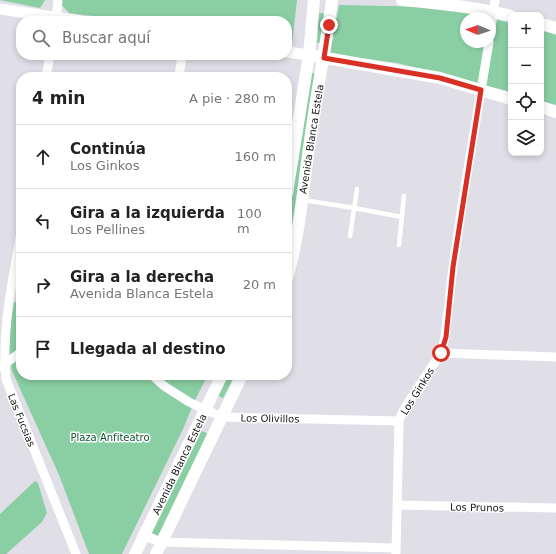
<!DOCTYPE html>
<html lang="es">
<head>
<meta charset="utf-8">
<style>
  body { margin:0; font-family:"DejaVu Sans",sans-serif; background:#f2f2f2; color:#222 }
  .controls { position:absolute; right:12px; top:12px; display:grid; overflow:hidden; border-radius:8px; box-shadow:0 2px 6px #0003 }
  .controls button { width:36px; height:36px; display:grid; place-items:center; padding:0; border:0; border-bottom:1px solid #e0e0e0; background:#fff; color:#222; font:20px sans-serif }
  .compass { position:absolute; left:460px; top:12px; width:36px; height:36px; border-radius:50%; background:#fff; box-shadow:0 2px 6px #0003; rotate:272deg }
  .stop { position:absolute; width:12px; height:12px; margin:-9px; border:3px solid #d93025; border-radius:50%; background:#fff }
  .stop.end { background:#d93025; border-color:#fff; box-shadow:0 1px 4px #0008 }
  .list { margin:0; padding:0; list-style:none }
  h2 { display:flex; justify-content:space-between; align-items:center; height:52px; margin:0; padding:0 16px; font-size:17px }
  h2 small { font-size:13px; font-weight:400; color:#767676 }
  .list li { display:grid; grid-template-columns:26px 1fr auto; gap:12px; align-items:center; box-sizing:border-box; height:64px; padding:0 16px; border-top:1px solid #e0e0e0 }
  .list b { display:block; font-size:15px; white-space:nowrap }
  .list p { margin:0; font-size:13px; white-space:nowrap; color:#767676 }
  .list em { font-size:13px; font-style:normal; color:#767676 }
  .icon { flex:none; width:22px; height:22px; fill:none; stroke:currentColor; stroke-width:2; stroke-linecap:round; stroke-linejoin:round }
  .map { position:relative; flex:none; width:556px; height:554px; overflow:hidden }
  .search { position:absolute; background:#fff; box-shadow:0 2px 6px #0003; left:16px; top:16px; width:276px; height:44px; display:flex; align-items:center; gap:10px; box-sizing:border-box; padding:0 14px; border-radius:16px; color:#767676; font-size:15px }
  .panel { position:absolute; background:#fff; box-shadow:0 2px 6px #0003; left:16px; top:72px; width:276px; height:308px; border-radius:16px }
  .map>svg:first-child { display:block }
  .green { fill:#8acea3; fill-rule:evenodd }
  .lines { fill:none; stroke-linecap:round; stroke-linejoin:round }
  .service { stroke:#fff; stroke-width:4.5 }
  .minor { stroke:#fff; stroke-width:9 }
  .tertiary { stroke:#fff; stroke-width:11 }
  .secondary { stroke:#fff; stroke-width:12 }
  .route { stroke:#d93025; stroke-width:5 }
  .labels { text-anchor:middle; stroke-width:3; stroke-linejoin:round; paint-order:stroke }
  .street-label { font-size:10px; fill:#161619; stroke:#fff }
  .park-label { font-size:10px; fill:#0a5430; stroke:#fff }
</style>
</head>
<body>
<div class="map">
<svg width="556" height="554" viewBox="0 0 556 554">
  <rect width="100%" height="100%" fill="#e0dfe8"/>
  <path class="green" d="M0,0H45L40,8Z
    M61,0H297L292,44L287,43V21H133L69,13L60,3Z
    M339,5L432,7L459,11L511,23V92L397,63L330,54ZM466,18H490V42H466Z
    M319,13H325L321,43H317Z
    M541,30L556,35V105L541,101Z
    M309,72L316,74L287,256V207Z
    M14,302L21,303V375H208L194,402L184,427L122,554H89L59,475L12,371L6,344Z
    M227,375H235L223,398L217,395Z
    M199,430L209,434L159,536L150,532Z
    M35,481L38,483L47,513L42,522L6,554H0V514Z"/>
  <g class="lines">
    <path class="service" d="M303,200L354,208L402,217
      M350,236L357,189
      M399,245L404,196"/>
    <path class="minor" d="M56,21L58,0
      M490,35L495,0
      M46,77L50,55
      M179,77L182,55
      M21,232C13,280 1,330 6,379L76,554
      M441,353L556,357
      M1,367L21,352
      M152,375L164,386L189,402L222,417L399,421
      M397,505L556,508
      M144,536L161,542L396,548
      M396,554L399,421L403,411L411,398L441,353L445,337L453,267L463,199L489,42"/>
    <path class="tertiary" d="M0,9L81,21
      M287,52L309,55"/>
    <path class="secondary" d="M402,0C438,3 476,7 511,16
      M541,24L556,28
      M309,55L440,78L511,99
      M541,107L556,112
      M287,193L309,55L314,0
      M287,278C300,234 303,187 310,141C316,94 326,47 332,0
      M135,554L222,375
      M156,554L242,375"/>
  </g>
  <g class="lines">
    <path class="route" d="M329,25L324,58L440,78L481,90L453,267L446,337L441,353"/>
  </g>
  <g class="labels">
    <g class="street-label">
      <text transform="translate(311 139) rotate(-81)" y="4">Avenida Blanca Estela</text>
      <text transform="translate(417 391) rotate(-58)" y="4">Los Ginkos</text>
      <text transform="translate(270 418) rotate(1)" y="4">Los Olivillos</text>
      <text transform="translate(22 420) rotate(68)" y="4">Las Fucsias</text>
      <text transform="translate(179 464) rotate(-64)" y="4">Avenida Blanca Estela</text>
      <text transform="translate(477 507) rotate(1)" y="4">Los Prunos</text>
    </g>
    <g class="park-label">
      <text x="110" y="441">Plaza Anfiteatro</text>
    </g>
  </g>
</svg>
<div class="controls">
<button>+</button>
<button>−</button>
<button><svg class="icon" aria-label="locate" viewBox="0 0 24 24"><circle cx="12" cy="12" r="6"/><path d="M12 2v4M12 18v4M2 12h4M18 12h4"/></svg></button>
<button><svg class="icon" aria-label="layers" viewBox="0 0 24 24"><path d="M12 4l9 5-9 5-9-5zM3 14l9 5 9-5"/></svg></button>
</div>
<svg class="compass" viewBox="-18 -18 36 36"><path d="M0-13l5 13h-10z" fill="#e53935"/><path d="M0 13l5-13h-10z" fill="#767676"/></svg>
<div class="stop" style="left:441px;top:353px"></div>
<div class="stop end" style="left:329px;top:25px"></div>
<div class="search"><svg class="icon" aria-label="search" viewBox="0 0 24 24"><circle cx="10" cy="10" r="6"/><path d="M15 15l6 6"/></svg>Buscar aquí</div>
<section class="panel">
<h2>4 min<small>A pie · 280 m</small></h2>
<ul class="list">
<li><svg class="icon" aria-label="ahead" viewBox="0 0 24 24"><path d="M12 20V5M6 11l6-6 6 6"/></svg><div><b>Continúa</b><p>Los Ginkos</p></div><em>160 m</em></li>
<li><svg class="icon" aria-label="left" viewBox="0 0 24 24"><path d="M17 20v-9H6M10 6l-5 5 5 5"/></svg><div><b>Gira a la izquierda</b><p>Los Pellines</p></div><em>100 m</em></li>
<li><svg class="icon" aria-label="right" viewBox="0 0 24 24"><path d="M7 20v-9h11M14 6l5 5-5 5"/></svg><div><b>Gira a la derecha</b><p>Avenida Blanca Estela</p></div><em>20 m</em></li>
<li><svg class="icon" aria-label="arrive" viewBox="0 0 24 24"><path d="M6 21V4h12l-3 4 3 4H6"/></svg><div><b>Llegada al destino</b></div></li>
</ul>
</section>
</div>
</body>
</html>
